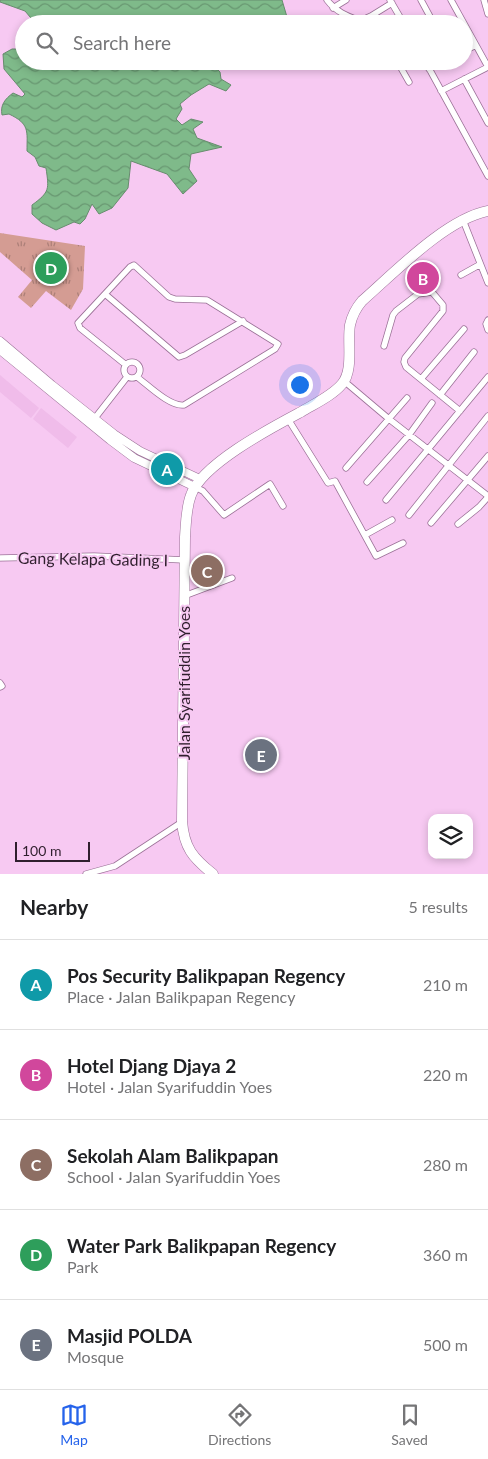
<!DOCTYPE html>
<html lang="en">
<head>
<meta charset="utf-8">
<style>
  body { margin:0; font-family:Lato,sans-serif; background:#f6f6f6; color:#202124 }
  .controls { position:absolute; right:15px; bottom:15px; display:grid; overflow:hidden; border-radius:10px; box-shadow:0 2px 8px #0003 }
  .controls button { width:45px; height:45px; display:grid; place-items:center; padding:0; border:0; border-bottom:1px solid #e0e0e0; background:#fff; color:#202124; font:25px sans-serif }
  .scale { position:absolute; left:15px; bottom:12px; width:75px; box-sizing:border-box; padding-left:5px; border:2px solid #301f2e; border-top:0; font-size:14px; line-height:18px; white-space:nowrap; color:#301f2e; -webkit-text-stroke:4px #f7c9f2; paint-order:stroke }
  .you { position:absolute; left:299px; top:384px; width:18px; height:18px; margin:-12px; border:4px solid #fff; border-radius:50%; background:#1a73e8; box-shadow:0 0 0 8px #1a73e833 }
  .badge { display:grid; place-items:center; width:32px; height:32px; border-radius:50%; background:#2563eb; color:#fff; font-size:16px; font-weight:700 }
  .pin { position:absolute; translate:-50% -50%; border:2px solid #fff; box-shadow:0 1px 5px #0006 }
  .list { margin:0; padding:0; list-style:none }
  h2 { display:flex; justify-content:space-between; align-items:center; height:65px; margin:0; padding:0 20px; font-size:21px }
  h2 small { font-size:16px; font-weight:400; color:#757577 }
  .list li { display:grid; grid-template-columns:32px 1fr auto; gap:15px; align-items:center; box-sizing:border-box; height:90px; padding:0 20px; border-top:1px solid #e0e0e0 }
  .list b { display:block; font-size:19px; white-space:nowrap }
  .list p { margin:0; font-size:16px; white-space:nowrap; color:#757577 }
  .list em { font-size:16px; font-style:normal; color:#757577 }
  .icon { flex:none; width:28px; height:28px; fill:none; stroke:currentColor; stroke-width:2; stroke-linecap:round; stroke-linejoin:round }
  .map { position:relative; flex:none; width:488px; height:874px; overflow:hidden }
  .search { position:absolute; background:#fff; box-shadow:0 2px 8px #0003; left:15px; right:15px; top:15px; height:55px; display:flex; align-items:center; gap:12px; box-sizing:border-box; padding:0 18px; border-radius:28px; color:#757577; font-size:19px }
  .sheet { height:515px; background:#fff }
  nav { display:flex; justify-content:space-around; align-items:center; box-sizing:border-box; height:70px; border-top:1px solid #e0e0e0; background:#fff; font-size:14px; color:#757577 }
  nav a { display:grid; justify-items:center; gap:2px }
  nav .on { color:#2563eb }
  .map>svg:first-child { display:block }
  .built { fill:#f0bcea }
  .park { fill:url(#park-tufts) }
  .water { fill:url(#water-waves); stroke:#678c6e }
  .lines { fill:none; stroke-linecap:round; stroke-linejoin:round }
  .street-casing { stroke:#9b7197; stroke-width:7 }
  .secondary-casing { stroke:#9b7197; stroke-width:9 }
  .highway-casing { stroke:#9b7197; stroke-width:11 }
  .street { stroke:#fff; stroke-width:5.5 }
  .secondary { stroke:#fff; stroke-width:8 }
  .highway { stroke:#fff; stroke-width:10 }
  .labels { text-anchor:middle; stroke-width:4; stroke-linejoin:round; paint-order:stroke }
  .street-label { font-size:16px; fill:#301f2e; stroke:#f7c9f2 }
</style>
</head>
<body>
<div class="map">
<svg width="488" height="874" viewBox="0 0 488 874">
  <defs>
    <pattern id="park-tufts" width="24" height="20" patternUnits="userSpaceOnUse" patternTransform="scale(1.25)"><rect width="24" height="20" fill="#d49c93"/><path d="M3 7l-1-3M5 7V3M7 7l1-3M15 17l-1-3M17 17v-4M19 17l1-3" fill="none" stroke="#ac7f78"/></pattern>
    <pattern id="water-waves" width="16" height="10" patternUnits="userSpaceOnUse" patternTransform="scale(1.25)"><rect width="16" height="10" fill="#7fba8a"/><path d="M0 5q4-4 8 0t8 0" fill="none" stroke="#689771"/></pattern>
  </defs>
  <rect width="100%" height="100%" fill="#f7c9f2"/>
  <path class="built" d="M0,375L39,408L31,418L0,392Z
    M41,408L77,437L68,448L33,419Z"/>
  <path class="park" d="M0,233L85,246L83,289L71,310L46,291L31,308L18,297L32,280L0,252Z"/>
  <path class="water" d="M0,0H282L287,17L284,24H36L25,11L0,2Z
    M12,49H18L24,55V61H221L214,66L220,72L221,79L231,85L226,91L209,84L191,95L180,104L182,109L176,119L182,125L191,119L203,122L193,129L197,138L222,147L191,154L189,169L197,181L183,194L167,174L131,161L128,188L112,208L99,214L92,204L85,219L80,224L74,222L56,230L42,223L32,214V205C50,192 49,189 46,168L39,166L35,157L27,151C27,131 30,124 9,114L2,115C0,105 5,99 13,93L22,97L25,94L4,69L3,54Z"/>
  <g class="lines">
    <g class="street-casing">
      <path id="street" d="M327,0C336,12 347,16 360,21L371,16L375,24
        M390,0L404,24
        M421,0L434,24
        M451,0L488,67
        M484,0L488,14
        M333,8L346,0
        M371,16L392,3
        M464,51L476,45
        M397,61L409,82
        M425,61L488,176
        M429,69L444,61
        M464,79L488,123
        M441,91L488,67
        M463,220L488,283
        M461,275L479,265
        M105,294L179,357L185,355L243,321
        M488,320L486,324L488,330
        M384,346L393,315L396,311L418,294L432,292L443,305V311L405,358L404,362L406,367L460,411
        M124 370a8 8 0 1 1 16 0a8 8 0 1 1-16 0Z
        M126,365L80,328L78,323L130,267L134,265L169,297L175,299L207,300L278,344L275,349L184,405C170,407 148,385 137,377
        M421,379L464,329
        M344,381L389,419L488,496
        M440,395L474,352
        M95,418L127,377
        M288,419L328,483L335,481L376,556L403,543
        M346,468L407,398
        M367,482L409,435L432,403
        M195,487L203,491L224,515L270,484L283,506
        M386,500L488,377
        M409,515L488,416
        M431,523L488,456
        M458,524L479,507L488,497
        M365,535L392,520
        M0,558L94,556L185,560
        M184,596L232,578
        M0,683L2,686L0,687
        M86,874L115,866L182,822"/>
    </g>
    <g class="secondary-casing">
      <path id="secondary" d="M0,341L52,385L114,434L140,451L200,479
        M0,350L110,440L134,458L195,487"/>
    </g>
    <g class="highway-casing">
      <path id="highway" d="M213,874C193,858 184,848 182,821L185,537C186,523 186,508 191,495C202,464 271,428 301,412C314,404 332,396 342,384C354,370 347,342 350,325C352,316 356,308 362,301C394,273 446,219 488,211"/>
    </g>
    <use href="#street" class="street"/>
    <use href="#secondary" class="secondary"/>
    <use href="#highway" class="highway"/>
  </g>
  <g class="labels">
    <g class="street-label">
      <text transform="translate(93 559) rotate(1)" y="6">Gang Kelapa Gading I</text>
      <text transform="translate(184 683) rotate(-90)" y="6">Jalan Syarifuddin Yoes</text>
    </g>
  </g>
</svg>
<div class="controls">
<button><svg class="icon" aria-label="layers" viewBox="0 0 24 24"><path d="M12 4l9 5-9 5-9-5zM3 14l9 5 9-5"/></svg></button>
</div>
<div class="scale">100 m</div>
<div class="you"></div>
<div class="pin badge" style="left:167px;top:469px;background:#0f9aa8">A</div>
<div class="pin badge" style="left:423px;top:278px;background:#d1479c">B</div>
<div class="pin badge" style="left:207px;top:571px;background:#8d6e63">C</div>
<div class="pin badge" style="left:51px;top:268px;background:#2e9e5b">D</div>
<div class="pin badge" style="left:261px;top:755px;background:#6b7280">E</div>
<div class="search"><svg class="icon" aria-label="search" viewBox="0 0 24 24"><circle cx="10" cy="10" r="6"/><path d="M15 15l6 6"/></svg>Search here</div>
</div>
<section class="sheet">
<h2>Nearby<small>5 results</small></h2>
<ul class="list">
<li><span class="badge" style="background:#0f9aa8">A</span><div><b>Pos Security Balikpapan Regency</b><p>Place · Jalan Balikpapan Regency</p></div><em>210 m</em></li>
<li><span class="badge" style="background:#d1479c">B</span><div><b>Hotel Djang Djaya 2</b><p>Hotel · Jalan Syarifuddin Yoes</p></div><em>220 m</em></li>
<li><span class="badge" style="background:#8d6e63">C</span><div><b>Sekolah Alam Balikpapan</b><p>School · Jalan Syarifuddin Yoes</p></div><em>280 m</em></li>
<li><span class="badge" style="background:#2e9e5b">D</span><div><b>Water Park Balikpapan Regency</b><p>Park</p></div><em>360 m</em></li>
<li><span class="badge" style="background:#6b7280">E</span><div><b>Masjid POLDA</b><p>Mosque</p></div><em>500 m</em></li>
</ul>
</section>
<nav>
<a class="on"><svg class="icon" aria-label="map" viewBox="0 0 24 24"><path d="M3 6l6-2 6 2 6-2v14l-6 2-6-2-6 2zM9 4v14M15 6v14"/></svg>Map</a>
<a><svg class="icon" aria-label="directions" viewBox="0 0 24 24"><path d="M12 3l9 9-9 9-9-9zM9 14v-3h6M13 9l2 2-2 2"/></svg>Directions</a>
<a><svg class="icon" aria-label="saved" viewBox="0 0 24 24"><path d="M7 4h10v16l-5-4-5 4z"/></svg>Saved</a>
</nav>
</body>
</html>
